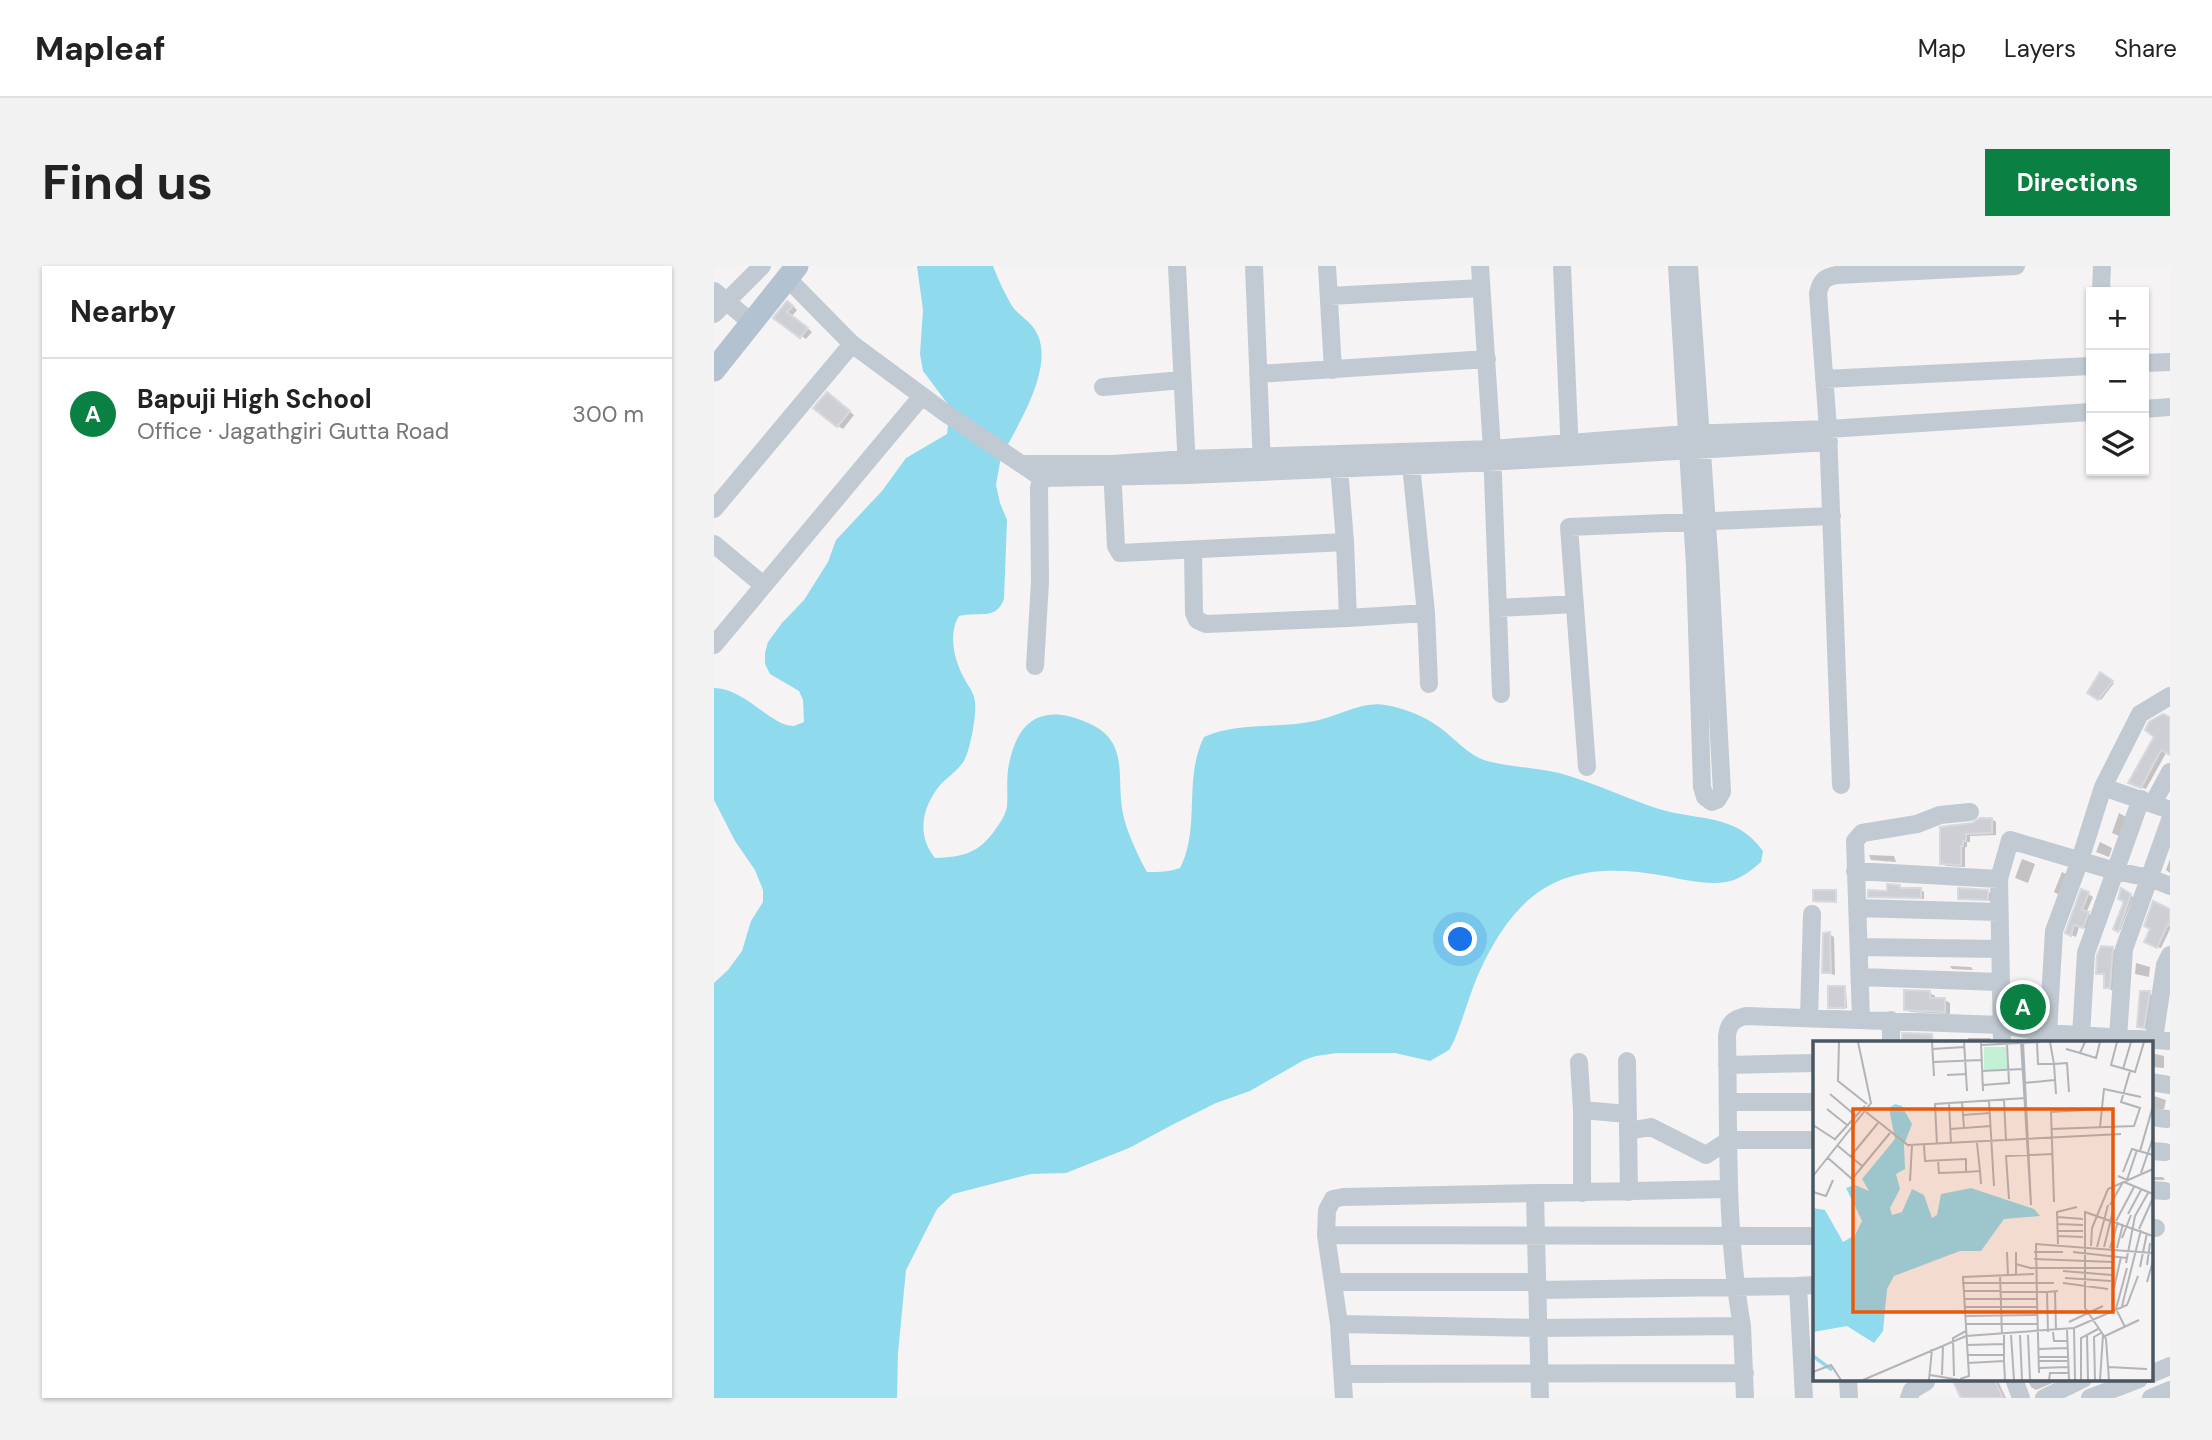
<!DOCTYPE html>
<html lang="en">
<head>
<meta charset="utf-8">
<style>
  body { margin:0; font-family:"DM Sans",sans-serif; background:#f2f2f2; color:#222 }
  .controls { position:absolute; right:21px; top:21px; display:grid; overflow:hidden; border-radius:0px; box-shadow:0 2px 5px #0004 }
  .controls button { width:63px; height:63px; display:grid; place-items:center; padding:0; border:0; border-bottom:2px solid #e0e0e0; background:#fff; color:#222; font:35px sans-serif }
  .you { position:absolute; left:747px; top:674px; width:24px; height:24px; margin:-18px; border:5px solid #fff; border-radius:50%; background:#1a73e8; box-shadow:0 0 0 10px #1a73e833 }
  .badge { display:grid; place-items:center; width:46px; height:46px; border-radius:50%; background:#0b8043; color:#fff; font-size:23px; font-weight:700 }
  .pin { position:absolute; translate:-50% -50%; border:4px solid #fff; box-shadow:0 2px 7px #0006 }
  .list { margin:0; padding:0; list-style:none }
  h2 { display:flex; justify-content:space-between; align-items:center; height:91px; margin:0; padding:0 28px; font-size:30px }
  h2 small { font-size:23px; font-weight:400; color:#767676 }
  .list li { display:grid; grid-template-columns:46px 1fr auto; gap:21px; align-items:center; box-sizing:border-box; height:112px; padding:0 28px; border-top:2px solid #e0e0e0 }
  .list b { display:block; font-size:26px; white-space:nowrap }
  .list p { margin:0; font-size:23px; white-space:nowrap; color:#767676 }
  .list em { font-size:23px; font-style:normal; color:#767676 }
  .icon { flex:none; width:38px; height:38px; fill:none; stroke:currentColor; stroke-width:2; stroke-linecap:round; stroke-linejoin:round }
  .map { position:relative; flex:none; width:1456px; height:1132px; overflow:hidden; border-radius:0px }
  header { display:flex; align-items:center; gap:42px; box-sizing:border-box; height:98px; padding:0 35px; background:#fff; border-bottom:2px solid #e0e0e0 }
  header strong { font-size:33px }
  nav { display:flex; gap:38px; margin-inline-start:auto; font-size:24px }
  .intro { display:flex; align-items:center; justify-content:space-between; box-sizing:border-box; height:168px; padding:0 42px }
  h1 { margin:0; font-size:49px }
  .button { padding:18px 32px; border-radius:0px; background:#0b8043; color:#fff; font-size:24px; font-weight:700 }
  main { display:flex; gap:42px; padding:0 42px }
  aside { flex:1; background:#fff; border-radius:0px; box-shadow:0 2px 5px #0004 }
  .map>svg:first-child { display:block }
  .water { fill:#90daee }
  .shadow { fill:#0003 }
  .building { fill:#cdcfd5; stroke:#d7d9de; stroke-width:2 }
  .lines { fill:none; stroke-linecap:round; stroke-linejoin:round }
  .minor { stroke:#c1cad2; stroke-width:18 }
  .major { stroke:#b3c2d1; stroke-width:23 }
  .inset-river { fill:none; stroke:#90daee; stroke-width:3.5 }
  .inset-road { fill:none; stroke:#b1b4b9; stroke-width:2 }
  .view { fill:#e8590c; fill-opacity:0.15; stroke:#e8590c; stroke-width:3.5 }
  .inset-edge { fill:none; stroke:#4a5661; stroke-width:3.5 }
</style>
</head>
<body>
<header>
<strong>Mapleaf</strong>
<nav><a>Map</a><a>Layers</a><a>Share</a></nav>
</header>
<div class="intro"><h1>Find us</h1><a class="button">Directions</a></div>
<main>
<aside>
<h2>Nearby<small></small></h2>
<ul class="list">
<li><span class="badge">A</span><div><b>Bapuji High School</b><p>Office · Jagathgiri Gutta Road</p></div><em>300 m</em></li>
</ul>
</aside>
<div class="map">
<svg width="1456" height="1132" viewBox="0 0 1456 1132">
  <rect width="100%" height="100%" fill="#f5f3f3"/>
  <path class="water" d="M203,0H279C284,13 291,28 298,40C304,49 315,54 321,64C343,98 304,159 287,191L282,219L286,237L293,254L290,333C282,355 265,345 245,350C234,368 240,394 250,412C253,419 258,423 260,431C263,442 260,457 258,469C256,477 254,487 250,495C244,504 235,510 227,518C208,540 202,569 221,592C249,591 265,587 281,564C286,557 291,550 293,541C294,527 292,512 295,498C304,453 329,438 372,456C419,475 400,513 410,552C413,566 426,594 433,606C446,606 455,606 466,602C487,562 469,513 490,471C522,456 569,463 605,454C626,449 650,435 671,439C690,442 710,450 725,461C742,473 756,492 777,496C799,501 823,502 845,507C879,516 911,532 945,543C984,555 1022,547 1049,585L1047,596C1039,603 1030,610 1020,614C1000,621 972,614 951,610C854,592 804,619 764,709C755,730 749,753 740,775L735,784L716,795L681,787H623L602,790L590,794L536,825L502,837L458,859L415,882L352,907L317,908L239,928L223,943L192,1004L184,1087L183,1132H0V717L14,704L28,685L37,655L49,636V624L41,604L21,575L0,534V422C33,423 57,461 80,460C83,459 87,457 90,456L89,434L85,425L56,408L51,398V387L54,376L68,357L90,334L114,296L122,274L168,225L192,192L233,168L236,141L209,105L206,88L209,44Z"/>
  <path class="shadow" d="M79,40L83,44L78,50L98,66L92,73L62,52Z
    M118,131L140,149L129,163L124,160Z
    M1386,408L1400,417L1387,434L1375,426Z
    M1456,453V480L1432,523L1419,519Z
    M1405,547L1414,552L1407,571L1398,567Z
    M1278,553L1282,556V569L1256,570V576H1253V581H1251V601L1232,600L1227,597L1228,563Z
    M1386,576L1398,582L1395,591L1382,586Z
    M1155,589L1180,590L1182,596L1157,594Z
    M1308,593L1321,598L1314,617L1301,612Z
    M1456,593V607L1452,604Z
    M1348,606L1354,609L1347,630L1340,626Z
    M1186,621L1206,624L1210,626V633L1156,630L1175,626Z
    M1408,625L1419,631L1406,665L1401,662L1411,638Z
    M1273,626L1277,627V635L1246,632Z
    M1374,628L1379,631L1372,647L1379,650L1374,663L1365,661L1362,671L1353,667Z
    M1456,645V663L1447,682L1436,678Z
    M1115,668L1120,671L1121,709L1109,706Z
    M1398,682L1403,685L1400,724H1397L1392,721V710L1384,707Z
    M1422,697L1436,701L1435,711L1421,708Z
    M1236,700L1257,701L1259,704L1238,703Z
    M1130,722L1132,723L1133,742H1118Z
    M1216,727L1221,730V734H1231L1236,737V748L1197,746L1191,743Z
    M1435,727L1439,730L1434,763H1430L1425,760Z
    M1304,738L1324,743L1322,754L1302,749Z
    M1254,772H1276L1281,777H1254Z
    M1437,787L1450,790V802L1437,801Z
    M1437,829L1452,834L1450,843H1437Z
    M1437,911H1449L1451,914H1437Z
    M1240,1113H1283L1292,1132H1248Z
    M1313,1113H1348L1322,1124L1317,1121Z"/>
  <path class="building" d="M73,35L79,40L73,46L94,62L86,72L59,52Z
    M113,126L136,145L123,161L99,142Z
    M1386,406L1399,415L1384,434L1373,427Z
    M1449,448L1456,451V489L1447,484L1427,522L1414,517L1440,471L1431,464L1435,456Z
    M1266,552H1278V567L1252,568V575H1249V580H1247V599L1226,598V561L1258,557Z
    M1173,618L1186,619V622H1207V632L1154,631V624L1173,625Z
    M1244,622L1274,624V634L1244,633Z
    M1407,622L1417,628L1404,666L1399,663L1409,638V635L1404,633Z
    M1367,623L1375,626L1368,644L1375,646L1369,662L1360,659L1357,670L1351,667Z
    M1099,624H1122V636L1099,635Z
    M1439,635L1456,643V660L1454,658L1443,682L1430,676L1436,663L1430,660Z
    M1116,666L1117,707H1108L1109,667Z
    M1387,680L1399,681L1396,722H1390V708H1382L1383,689Z
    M1114,720H1131V742H1114Z
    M1190,724L1216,725V732H1231V746L1190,744Z
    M1426,725H1436L1430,762L1423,761Z
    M1188,767L1218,768L1219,777H1188Z
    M1238,1113H1280L1289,1132H1247Z"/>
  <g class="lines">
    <path class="minor" d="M463,0L473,203
      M540,0L548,199
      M613,0L619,104
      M766,0L778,183L787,428
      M848,0L856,189
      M963,0L981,299L988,521L991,531L998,536L1003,534L1008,526L996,302L975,0
      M74,13L138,78L230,146L328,212L474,209L757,197L1115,176
      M0,25L38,57
      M1387,26L1388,0
      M615,30L767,22
      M0,48L48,0
      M1430,97L1456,96
      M544,108L773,93
      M1110,113L1377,100
      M389,121L468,114
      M1430,143L1456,141
      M624,189L631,276
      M696,189L712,347
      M311,198H398L472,193L778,183L972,168L1114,163L1377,146
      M398,202L402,280L406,287L631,276L634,352L712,347L715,418
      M0,243L138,78
      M0,278L49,319
      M479,285L480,347L483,354L492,358L634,352
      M784,342L861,338
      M0,379L208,130
      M321,400L326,316L325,222L330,202
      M873,501L855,261L1118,250
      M1127,519L1114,163L1104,27C1107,15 1110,11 1123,9L1302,0
      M1389,521L1456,544
      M1439,537L1456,506
      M1141,605L1285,613
      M1143,642L1285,646
      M1145,681L1286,683
      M1146,711L1285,716
      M1095,752L1098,648
      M1147,753L1141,575L1148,567L1203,558L1226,549L1256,546
      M1177,754V777
      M1334,767L1340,665L1366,594L1389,521L1426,448L1456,430
      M1367,769L1372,687L1427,533
      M1404,772L1410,683L1456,554
      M1440,773L1451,699L1456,689
      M1288,777L1285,613L1296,574L1401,605L1436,612L1456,620
      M913,795L915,926
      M865,796L868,844V927
      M1013,799L1101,797
      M1437,816L1456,819
      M1014,836H1101
      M868,844L914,848
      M1437,851L1453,853
      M914,865L937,861L992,889L1015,874H1101
      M1437,885L1451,886
      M1437,924L1451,925
      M821,928L826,1132
      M1437,962H1442
      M612,969L1101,970
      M619,1016H823
      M823,1024L1084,1020
      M625,1058L825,1062L1028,1060L1031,1132
      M1028,1060C1011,965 1015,868 1013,771C1014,758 1019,753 1032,750L1288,759L1334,767L1456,775
      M629,1108L1031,1107
      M1437,1108L1456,1100
      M1134,1113L1135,1132
      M1300,1113L1307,1132
      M630,1132L625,1058L612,969L613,944L619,933L629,931L1015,923
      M1090,1132L1084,1020L1101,1019
      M1195,1132L1198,1124L1212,1116
      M1330,1132L1369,1113
      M1376,1132L1425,1113
      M1437,1132L1456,1124"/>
    <path class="major" d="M0,104L83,0"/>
  </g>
  <g transform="translate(1099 775)">
    <rect width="340" height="340" fill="#f5f3f3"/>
    <path d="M171,6H193L195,28L171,30Z" fill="#c3f1d5"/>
    <path d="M82,63L89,65L99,83L91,104L92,128L83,133L87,148L77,167L79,174L89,171L99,148L111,154L119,177L124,174L128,153L158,147L221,168L227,175L191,178L168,210H147L81,235L74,248L70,290L61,302L34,285L0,291V167L12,169L30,201L42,194L49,180L33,147L42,144L56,150L49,138L82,98L76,67Z" fill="#90daee"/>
    <path class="inset-river" d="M0,315L19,329"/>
    <path class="inset-road" d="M26,1L25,40L54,63M119,1L121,35M151,1L153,33M208,1L218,164L210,1M224,1L225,23H241L237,1M304,1L298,24L322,31L331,1M168,2L170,50M168,4L227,1M119,8L152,6M253,8L267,12L272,1M267,12L283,17L287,1M120,21L168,19M310,28L318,1M169,30L210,28M134,34L153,33L154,50M211,42L242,39M170,44L196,42L194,3M17,53L43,75M243,53L241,23L254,22L256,51M191,59L193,100M176,60L181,145M149,61L151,87M136,62L138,103M14,68L34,84M53,71L96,105M150,74L177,72M0,84L23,99M287,86L291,48L328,56M137,88L178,85M238,88L321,85L327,67L308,61L317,30M22,98L52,65M164,102L167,130M95,104L308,93M111,104L112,120L153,118V131L167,130L168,143M124,104L122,63L213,57M25,105L49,125M327,110L340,65M37,116L65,82M15,117L39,138L77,92M125,119L126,132L153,131M310,131L319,108L340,114M328,132L340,97M0,135L58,62L45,1M305,135L314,139L324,109M97,140L99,104M311,141L340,153M0,151L13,155L20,139M196,158L193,115L240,113M241,161L238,71L288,68M297,164L310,141M315,173L328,149M244,176L270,178M303,180L321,146M244,183L270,184M326,188L340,157M244,190H270M245,195L270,196M309,197L318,174M245,203L244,171L264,166M278,205L279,187L295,148L340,128M284,206L295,164M291,206L301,166M297,207L305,181M304,207L310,183M194,211L195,234M203,211V234M221,211H250M260,211L314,217M221,218L300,221M313,222L322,175L335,152M203,223L217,227H299M334,224L337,202M327,226L334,192M250,230L299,234M187,234L189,294M252,237L298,240M334,241L340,220M149,242H241M250,242L295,248M301,247L308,216M150,250H187M242,250L243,290M187,251H234M152,258H224L226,332M224,258L223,203L340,212M309,265L328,189M152,266H224M153,275L224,274M256,281L290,265M152,283H225M312,286L303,268L314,227M261,287L262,339M254,289L256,339M235,291L234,251L245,250M240,291L241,300H254M274,293L275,339M191,294V320M198,294L201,339M207,294L209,339M215,294L217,339M292,295L326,279M154,304L191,303M225,308L254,307M154,314H191M225,316H254M226,320H254M155,322L191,320L192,339M295,326L334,328M226,327L255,326M0,331L18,324L28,339M117,334L147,339M129,334L130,304M141,335L140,297L153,290M147,338L156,335L150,236L221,233M50,339L153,295L261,287L314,264L325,235M116,339L119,308M236,339L237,332H256M268,339V297L285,288M282,339L281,296L288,292M287,339L290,294M296,339L293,298L272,267V171L340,195"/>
    <path class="view" d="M40,68H300V271H40Z"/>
    <rect width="340" height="340" class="inset-edge"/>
  </g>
</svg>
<div class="controls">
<button>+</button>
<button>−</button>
<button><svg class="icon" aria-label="layers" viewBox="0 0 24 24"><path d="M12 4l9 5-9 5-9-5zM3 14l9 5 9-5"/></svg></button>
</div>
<div class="you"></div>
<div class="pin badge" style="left:1309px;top:741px">A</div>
</div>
</main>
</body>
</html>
